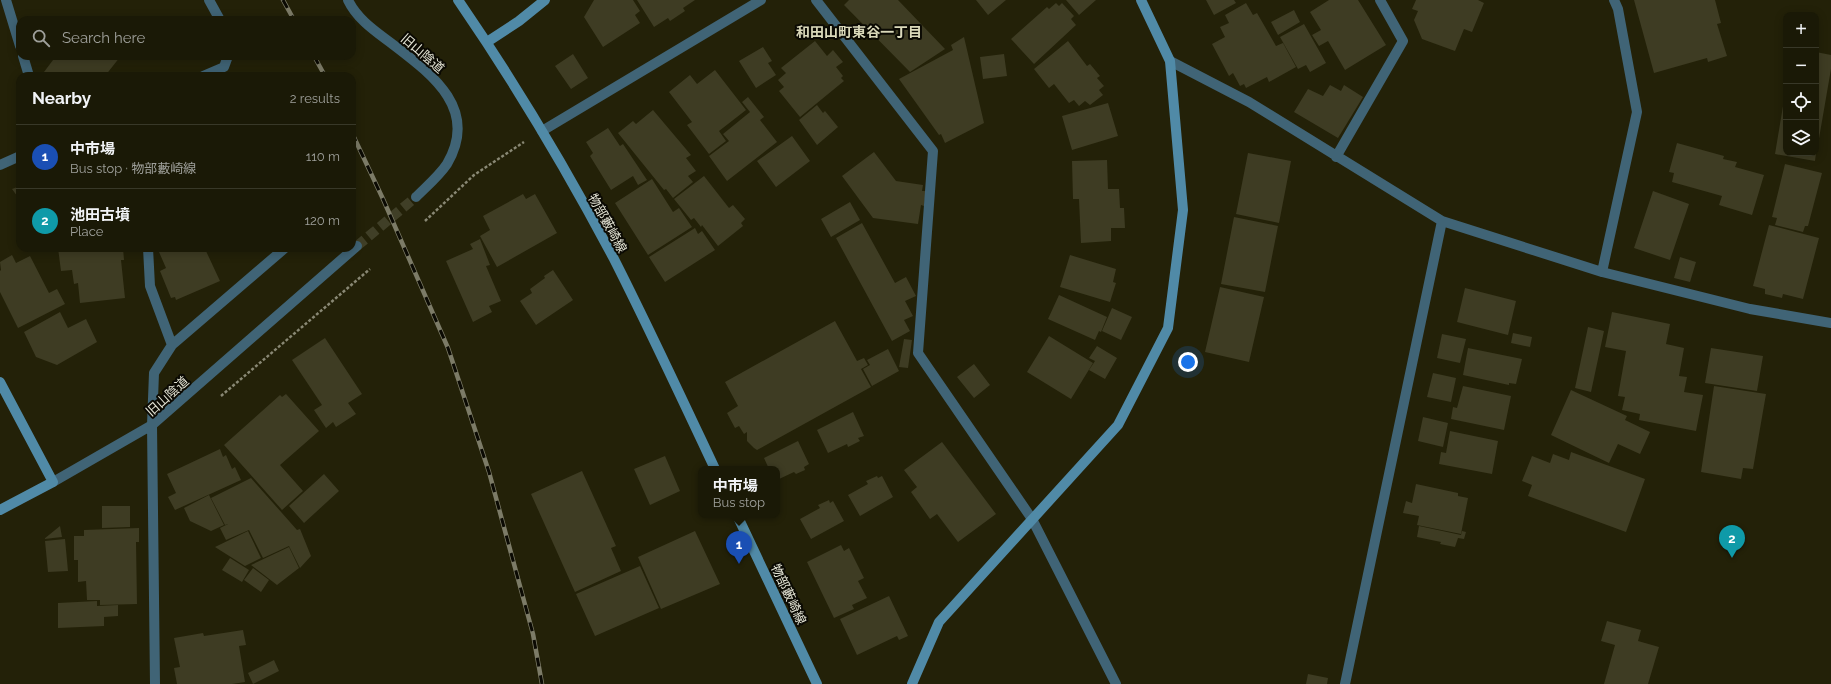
<!DOCTYPE html>
<html lang="en">
<head>
<meta charset="utf-8">
<style>
  body { margin:0; font-family:Raleway,"Noto Sans JP",sans-serif; background:#272614; color:#f1f3f6 }
  .controls { position:absolute; right:12px; top:12px; display:grid; overflow:hidden; border-radius:8px; box-shadow:0 2px 10px #0003 }
  .controls button { width:36px; height:36px; display:grid; place-items:center; padding:0; border:0; border-bottom:1px solid #383828; background:#1a1906; color:#f1f3f6; font:20px sans-serif }
  .you { position:absolute; left:1188px; top:362px; width:14px; height:14px; margin:-10px; border:3px solid #fff; border-radius:50%; background:#1a73e8; box-shadow:0 0 0 6px #1a73e833 }
  .badge { display:grid; place-items:center; width:26px; height:26px; border-radius:50%; background:#ea580c; color:#fff; font-size:13px; font-weight:700 }
  .pin { position:absolute; translate:-50% -33px; filter:drop-shadow(0 1px 2px #0008) }
  .pin::after { content:''; position:absolute; top:21px; width:14px; height:12px; background:inherit; clip-path:polygon(0 0,100% 0,50% 100%) }
  .popup { position:absolute; left:698px; top:466px; width:82px; height:52px; box-sizing:border-box; display:grid; place-content:center; border-radius:8px; background:#1a1906; filter:drop-shadow(0 1px 3px #0005); font-size:13px; white-space:nowrap; color:#9fa09b }
  .popup b { font-size:15px; color:#f1f3f6 }
  .popup::after { content:''; position:absolute; left:50%; top:100%; margin-left:-8px; border:8px solid transparent; border-top-color:#1a1906 }
  .list { margin:0; padding:0; list-style:none }
  h2 { display:flex; justify-content:space-between; align-items:center; height:52px; margin:0; padding:0 16px; font-size:17px }
  h2 small { font-size:13px; font-weight:400; color:#9fa09b }
  .list li { display:grid; grid-template-columns:26px 1fr auto; gap:12px; align-items:center; box-sizing:border-box; height:64px; padding:0 16px; border-top:1px solid #383828 }
  .list b { display:block; font-size:15px; white-space:nowrap }
  .list p { margin:0; font-size:13px; white-space:nowrap; color:#9fa09b }
  .list em { font-size:13px; font-style:normal; color:#9fa09b }
  .icon { flex:none; width:22px; height:22px; fill:none; stroke:currentColor; stroke-width:2; stroke-linecap:round; stroke-linejoin:round }
  .map { position:relative; flex:none; width:1831px; height:684px; overflow:hidden }
  .search { position:absolute; background:#1a1906; box-shadow:0 2px 10px #0003; left:16px; top:16px; width:340px; height:44px; display:flex; align-items:center; gap:10px; box-sizing:border-box; padding:0 14px; border-radius:12px; color:#9fa09b; font-size:15px }
  .panel { position:absolute; background:#1a1906; box-shadow:0 2px 10px #0003; left:16px; top:72px; width:340px; height:180px; border-radius:12px }
  .map>svg:first-child { display:block }
  .building { fill:#3e3c23 }
  .lines { fill:none; stroke-linecap:round; stroke-linejoin:round }
  .street-tunnel { stroke:#403f27; stroke-width:10; stroke-dasharray:10 5; stroke-linecap:butt }
  .path { stroke:#898874; stroke-width:2.5; stroke-dasharray:3 2; stroke-linecap:butt }
  .street { stroke:#406476; stroke-width:10 }
  .secondary { stroke:#508aa7; stroke-width:10 }
  .rail-casing { stroke:#7c7b67; stroke-width:4.5 }
  .rail { stroke:#0b0a03; stroke-width:3; stroke-dasharray:9; stroke-linecap:butt }
  .labels { text-anchor:middle; stroke-width:4; stroke-linejoin:round; paint-order:stroke }
  .street-label { font-size:13px; fill:#e6e6d7; stroke:#0b0a03 }
  .neighbourhood-label { font-size:14px; font-weight:bold; fill:#dad9ba; stroke:#0b0a03 }
</style>
</head>
<body>
<div class="map">
<svg width="1831" height="684" viewBox="0 0 1831 684">
  <rect width="100%" height="100%" fill="#232108"/>
  <path class="building" d="M594,0H633L640,11L635,15L640,23L603,47L584,17Z
    M637,0H695L683,8L685,11L670,21L668,18L654,27Z
    M849,0H898L945,49L910,72L844,5Z
    M976,0H1006L988,15Z
    M1066,0H1096L1079,15Z
    M1206,0H1234L1236,3L1214,15Z
    M1329,0H1358L1386,45L1345,70L1328,41L1319,46L1312,35L1321,30L1310,12Z
    M1416,0H1478L1484,3L1472,32L1464,29L1455,51L1422,39L1414,20L1418,11L1412,9Z
    M1634,0H1715L1721,23L1717,24L1727,56L1708,62L1707,58L1654,73Z
    M1056,3L1059,6L1062,3L1074,16L1071,19L1076,25L1034,64L1011,39L1047,7L1049,9Z
    M1246,3L1253,15L1257,13L1276,46L1283,43L1296,67L1269,82L1267,77L1246,88L1244,84L1240,86L1233,73L1229,76L1212,44L1225,37L1220,27L1229,23L1225,15Z
    M1294,10L1300,22L1278,35L1271,22Z
    M1304,24L1326,63L1310,72L1306,65L1298,69L1280,37Z
    M964,37L984,123L945,143L941,134L939,135L899,79L953,50L951,45Z
    M815,41L827,56L833,50L843,62L836,67L843,76L841,78L844,81L800,117L779,91L784,87L778,80L786,73L781,68Z
    M1068,41L1087,66L1090,64L1100,76L1097,78L1104,86L1099,90L1103,95L1090,105L1085,101L1079,106L1074,100L1069,103L1054,84L1049,88L1034,69Z
    M763,47L772,61L768,63L776,75L756,88L739,61Z
    M1816,52L1831,55V69L1817,150Z
    M573,54L588,78L571,89L555,66Z
    M1004,54L1007,76L983,79L980,57Z
    M56,56H118L120,57L105,76H50L44,72Z
    M715,70L746,110L719,131L726,141L709,154L687,125L692,122L669,92L690,75L697,84Z
    M1330,85L1341,91L1344,85L1363,97L1338,138L1294,112L1308,89L1323,96Z
    M1785,94L1786,153H1816L1815,161L1775,154Z
    M748,97L764,117L760,120L777,142L727,181L709,156L729,141L723,134L750,112L742,102Z
    M1108,103L1118,136L1072,150L1062,116Z
    M817,105L823,113L825,111L838,127L817,145L799,120Z
    M653,110L691,155L686,158L696,171L688,176L693,182L673,198L666,189L664,190L618,133L633,121L636,124Z
    M608,128L620,146L623,144L647,180L638,185L633,176L611,190L590,156L593,153L586,142Z
    M792,136L810,161L776,187L757,161Z
    M1677,143L1724,156L1723,159L1737,162L1735,167L1764,175L1752,215L1719,205L1722,196L1672,182L1674,173L1669,172Z
    M874,152L896,181L923,185L922,191H926L924,206L921,205L918,224L873,218L842,176Z
    M1248,153L1291,161L1279,223L1236,214Z
    M1107,160L1108,189H1119L1120,208H1124L1125,228H1111V241L1081,243L1079,199H1073L1072,161Z
    M1785,164L1822,173L1808,226H1805L1803,232L1775,225L1777,218L1772,217Z
    M704,176L729,208L733,205L745,219L741,223L743,226L718,246L702,225L701,227L694,218L691,220L674,199Z
    M652,179L673,212L679,208L692,227L648,255L615,203Z
    M20,186V200L12,189Z
    M1653,191L1689,204L1670,260L1634,248Z
    M523,194L526,199L535,194L557,233L497,267L480,236L490,230L483,216Z
    M850,202L860,220L831,237L821,219Z
    M1234,217L1278,226L1265,292L1221,284Z
    M862,223L895,283L906,277L916,296L905,301L913,316L904,320L910,331L892,341L836,238Z
    M1769,225L1819,238L1803,299L1783,294L1782,298L1765,294V289L1753,286Z
    M695,228L698,234L702,231L715,250L665,282L649,257Z
    M480,239L490,265L486,266L501,301L489,306L492,312L473,322L446,261L473,249L470,244Z
    M58,248H123L124,260H121L125,298L80,303L78,283L74,284L72,270L61,271Z
    M159,248H201L203,252L206,251L220,281L176,300L175,297L171,298L160,271L166,268L159,252L161,251Z
    M12,255L16,263L30,256L49,293L57,289L65,304L18,328L0,292V271L1,270L0,262Z
    M1070,255L1116,269L1113,282L1116,283L1110,302L1060,287Z
    M1680,257L1696,262L1690,282L1674,278Z
    M553,270L573,300L536,325L520,301L532,293L530,289L545,278L544,276Z
    M1220,287L1264,297L1249,362L1205,352Z
    M1465,288L1516,301L1508,335L1457,322Z
    M1059,295L1107,317L1101,332L1099,331L1095,340L1048,319Z
    M1112,308L1132,317L1121,340L1102,331Z
    M60,312L68,328L86,319L97,342L57,365L36,357L24,332Z
    M1612,312L1670,324L1666,344L1684,348L1679,376L1687,377L1684,392L1703,395L1696,431L1639,420L1640,414L1622,410L1625,397L1618,396L1626,351L1605,347Z
    M835,321L857,361L864,358L868,365L861,369L871,387L757,450L754,448L747,441V432L744,434L739,426L735,428L727,413L738,406L725,382Z
    M1588,327L1604,331L1591,392L1575,388Z
    M1513,333L1532,337L1530,347L1511,343Z
    M1442,334L1466,339L1460,363L1437,358Z
    M1049,336L1093,363L1071,399L1027,372Z
    M325,338L362,394L348,403L356,414L336,427L333,422L326,428L314,410L322,405L292,360Z
    M904,339L912,340L908,368L899,367Z
    M1097,346L1117,358L1105,379L1089,370L1095,361L1089,358Z
    M1468,348L1522,359L1516,384L1509,383V385L1463,375Z
    M1711,348L1763,356L1757,391L1705,383Z
    M888,349L899,371L872,386L863,369L870,365L867,360Z
    M974,364L990,385L974,398L957,377Z
    M1433,373L1456,378L1451,402L1427,397Z
    M1463,386L1511,396L1504,430L1451,419L1453,407L1457,408Z
    M1714,386L1766,394L1753,469L1743,468L1741,479L1701,472Z
    M1571,390L1627,416L1625,420L1650,432L1640,454L1618,444L1609,463L1551,435Z
    M286,394L319,431L280,465L303,491L282,510L224,445L280,395L282,397Z
    M853,412L864,436L858,438L860,441L848,447L847,444L828,453L817,430Z
    M1423,417L1448,423L1443,447L1418,441Z
    M1450,431L1498,441L1492,474L1439,464L1441,452L1446,453Z
    M798,441L809,464L804,467L805,470L796,474L794,472L777,480V469H769L764,458Z
    M942,442L996,514L958,542L937,514L930,519L911,492L917,487L904,470Z
    M220,449L223,457L226,455L232,469L235,467L241,480L175,510L168,497L176,493L167,474Z
    M1571,452L1645,479L1626,532L1528,496L1532,485L1522,481L1532,456L1550,463L1553,454L1569,460Z
    M665,456L680,491L650,505L634,469Z
    M582,471L616,546L611,548L621,571L575,592L531,494Z
    M324,474L339,491L304,523L289,506Z
    M877,476L878,478L882,476L893,497L860,516L848,495L868,484L866,481Z
    M251,478L297,530L300,529L311,556L300,568L289,546L263,558L249,530L226,540L220,528L228,524L225,525L211,498Z
    M1416,484L1458,493V496L1468,498L1461,534L1417,525L1419,516L1403,513L1406,501L1412,503Z
    M209,495L224,525L211,531L190,521L184,508Z
    M829,500L830,503L833,501L844,521L811,539L800,519L820,508L818,505Z
    M102,506H130V527L102,528Z
    M60,526L62,537L44,539Z
    M1419,526L1461,535L1462,531L1466,532L1464,539L1458,538L1455,547L1440,544L1441,542L1417,537Z
    M139,528V542H136L137,604L100,605V600H87L86,581L78,582V560H74V536H84V530Z
    M248,531L261,558L245,566L215,547Z
    M695,531L720,584L661,609L638,557Z
    M65,539L68,571L48,572L45,541Z
    M841,545L844,551L849,548L864,578L858,581L867,598L852,605L854,609L834,618L807,562Z
    M289,547L299,568L277,585L251,565Z
    M230,558L249,570L242,582L222,570Z
    M640,566L659,608L595,636L576,594Z
    M253,568L269,580L261,592L244,580Z
    M889,596L908,636L899,640L897,636L857,655L840,619Z
    M97,601V606L118,605V616L104,617V626L58,628V603Z
    M1607,621L1641,630L1638,641L1659,647L1648,684H1604L1615,645L1601,641Z
    M243,630L246,645L239,646L245,682L232,684H177L174,668L180,667L174,638L203,633L204,636Z
    M274,660L279,671L253,684L248,673Z
    M1308,674L1328,678L1327,684H1306Z"/>
  <g class="lines">
    <path class="street-tunnel" d="M357,246L416,197"/>
    <path class="path" d="M425,221L474,175L524,142
      M221,396L370,269"/>
    <path class="street" d="M6,0L20,46
      M209,0L220,20
      M348,0C357,19 375,31 391,43C430,73 480,108 447,164C439,176 426,187 416,197
      M816,0L933,151L918,353L1032,519L1116,684
      M23,56L29,76
      M1170,61L1249,102L1442,221L1602,272L1750,309L1831,323
      M203,76L224,67L228,56
      M542,131L761,0
      M1336,157L1403,41L1380,0
      M0,165L20,156
      M148,248L150,286L172,345L154,373L152,425L155,684
      M1602,272L1637,112L1618,9L1614,0
      M172,345L285,248
      M53,482L152,425L357,246
      M1345,684L1442,221"/>
    <path class="secondary" d="M458,0C515,83 567,170 614,259C649,328 682,399 715,469
      M487,42L519,21L545,0
      M0,382L53,482L0,510
      M737,515L817,684
      M912,684L939,622L1118,425L1168,328L1183,210L1170,61L1141,0"/>
    <g class="rail-casing">
      <path id="rail" d="M283,0L294,20
        M314,56L325,76
        M352,133L383,199L448,348L489,472L533,634L542,684"/>
    </g>
    <use href="#rail" class="rail"/>
  </g>
  <g class="labels">
    <g class="street-label">
      <text transform="translate(423 53) rotate(41)" y="5">旧山陰道</text>
      <text transform="translate(608 223) rotate(61)" y="5">物部藪崎線</text>
      <text transform="translate(167 396) rotate(-42)" y="5">旧山陰道</text>
      <text transform="translate(789 594) rotate(65)" y="5">物部藪崎線</text>
    </g>
    <g class="neighbourhood-label">
      <text x="859" y="37">和田山町東谷一丁目</text>
    </g>
  </g>
</svg>
<div class="controls">
<button>+</button>
<button>−</button>
<button><svg class="icon" aria-label="locate" viewBox="0 0 24 24"><circle cx="12" cy="12" r="6"/><path d="M12 2v4M12 18v4M2 12h4M18 12h4"/></svg></button>
<button><svg class="icon" aria-label="layers" viewBox="0 0 24 24"><path d="M12 4l9 5-9 5-9-5zM3 14l9 5 9-5"/></svg></button>
</div>
<div class="you"></div>
<div class="pin badge" style="left:739px;top:564px;background:#1a4fb4">1</div>
<div class="popup"><b>中市場</b>Bus stop</div>
<div class="pin badge" style="left:1732px;top:558px;background:#0f9aa8">2</div>
<div class="search"><svg class="icon" aria-label="search" viewBox="0 0 24 24"><circle cx="10" cy="10" r="6"/><path d="M15 15l6 6"/></svg>Search here</div>
<section class="panel">
<h2>Nearby<small>2 results</small></h2>
<ul class="list">
<li><span class="badge" style="background:#1a4fb4">1</span><div><b>中市場</b><p>Bus stop · 物部藪崎線</p></div><em>110 m</em></li>
<li><span class="badge" style="background:#0f9aa8">2</span><div><b>池田古墳</b><p>Place</p></div><em>120 m</em></li>
</ul>
</section>
</div>
</body>
</html>
